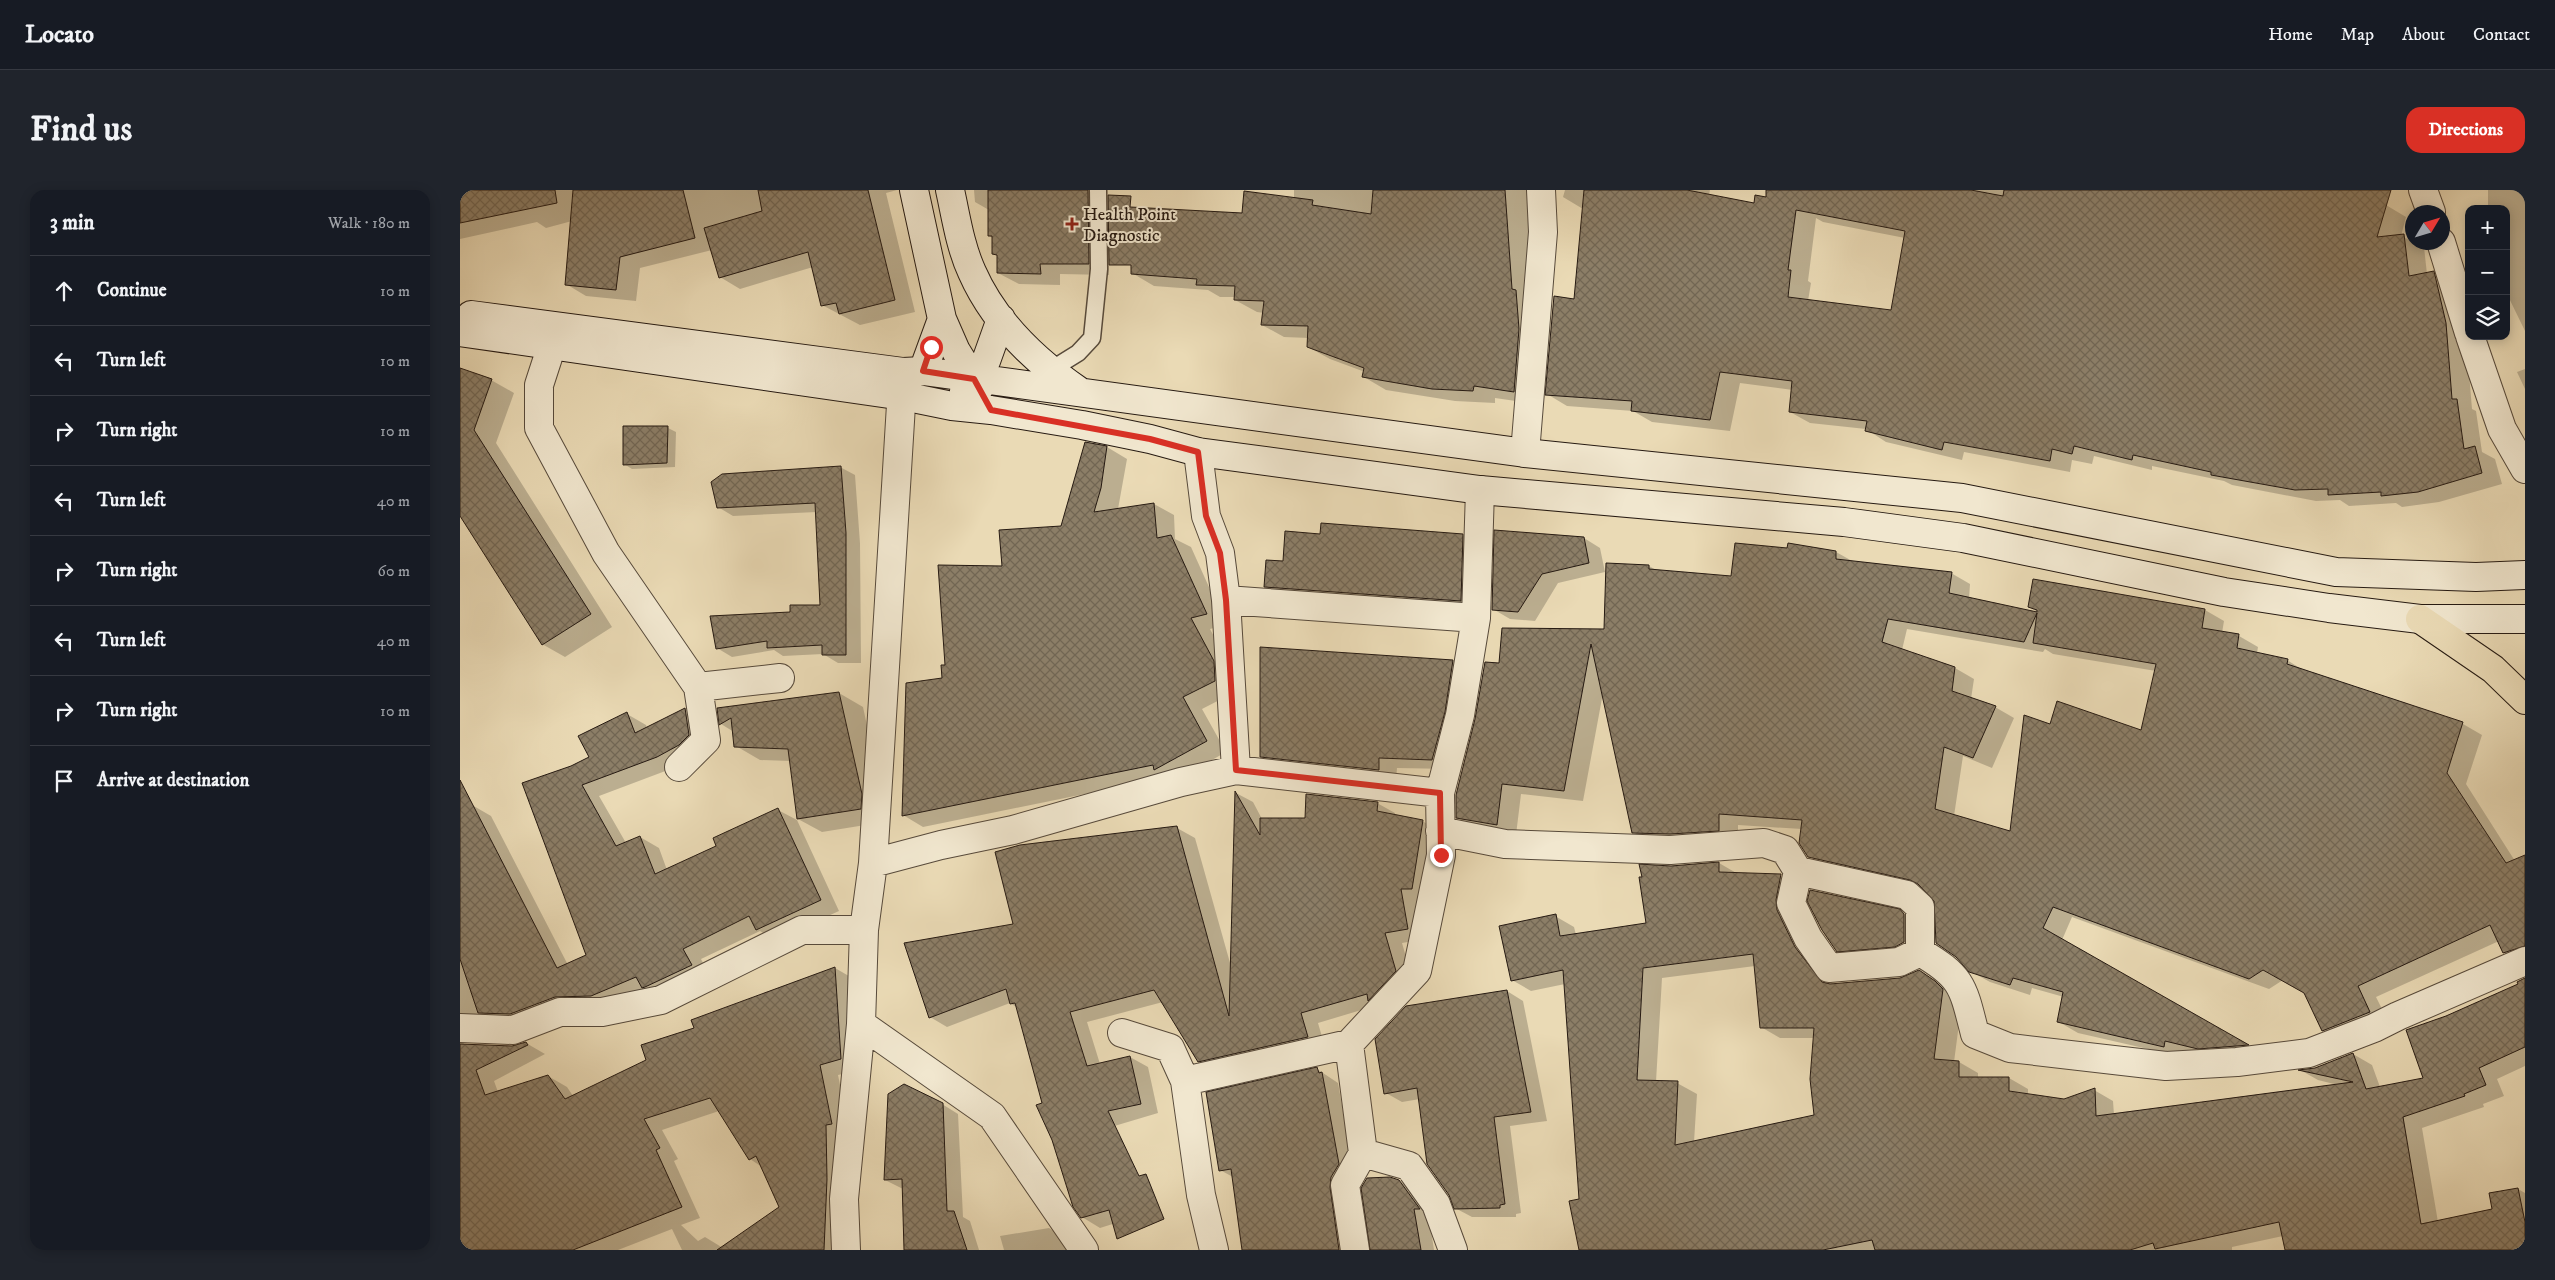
<!DOCTYPE html>
<html lang="en">
<head>
<meta charset="utf-8">
<style>
  body { margin:0; font-family:"IM FELL DW Pica",serif; background:#20242c; color:#f1f3f6 }
  .controls { position:absolute; right:15px; top:15px; display:grid; overflow:hidden; border-radius:10px; box-shadow:0 2px 12px #0003 }
  .controls button { width:45px; height:45px; display:grid; place-items:center; padding:0; border:0; border-bottom:1px solid #363941; background:#171b24; color:#f1f3f6; font:25px sans-serif }
  .compass { position:absolute; left:1945px; top:15px; width:45px; height:45px; border-radius:50%; background:#171b24; box-shadow:0 2px 12px #0003; rotate:52deg }
  .stop { position:absolute; width:15px; height:15px; margin:-11px; border:4px solid #d93025; border-radius:50%; background:#fff }
  .stop.end { background:#d93025; border-color:#fff; box-shadow:0 1px 5px #0008 }
  .list { margin:0; padding:0; list-style:none }
  h2 { display:flex; justify-content:space-between; align-items:center; height:65px; margin:0; padding:0 20px; font-size:21px }
  h2 small { font-size:16px; font-weight:400; color:#9ea1a6 }
  .list li { display:grid; grid-template-columns:32px 1fr auto; gap:15px; align-items:center; box-sizing:border-box; height:70px; padding:0 20px; border-top:1px solid #363941 }
  .list b { display:block; font-size:19px; white-space:nowrap }
  .list em { font-size:16px; font-style:normal; color:#9ea1a6 }
  .icon { flex:none; width:28px; height:28px; fill:none; stroke:currentColor; stroke-width:2; stroke-linecap:round; stroke-linejoin:round }
  .map { position:relative; flex:none; width:2065px; height:1060px; overflow:hidden; border-radius:15px }
  header { display:flex; align-items:center; gap:30px; box-sizing:border-box; height:70px; padding:0 25px; background:#171b24; border-bottom:1px solid #363941 }
  header strong { font-size:24px }
  nav { display:flex; gap:28px; margin-inline-start:auto; font-size:18px }
  .intro { display:flex; align-items:center; justify-content:space-between; box-sizing:border-box; height:120px; padding:0 30px }
  h1 { margin:0; font-size:35px }
  .button { padding:12px 22px; border-radius:15px; background:#d93025; color:#fff; font-size:18px; font-weight:700 }
  main { display:flex; gap:30px; padding:0 30px }
  aside { flex:1; background:#171b24; border-radius:15px; box-shadow:0 2px 12px #0003 }
  .map>svg:first-child { display:block }
  .shadow { fill:#0003; fill-rule:evenodd }
  .building { fill:url(#building-cross-hatch); stroke:#261a12; fill-rule:evenodd }
  .lines { fill:none; stroke-linecap:round; stroke-linejoin:round }
  .lane-casing { stroke:#574a3b; stroke-width:19 }
  .street-casing { stroke:#574a3b; stroke-width:30 }
  .secondary-casing { stroke:#261a12; stroke-width:30 }
  .primary-casing { stroke:#261a12; stroke-width:30 }
  .lane { stroke:#f1e7cf; stroke-width:16 }
  .street { stroke:#f1e7cf; stroke-width:28 }
  .secondary { stroke:#f1e7cf; stroke-width:28 }
  .primary { stroke:#eadab5; stroke-width:28 }
  .route { stroke:#d93025; stroke-width:6 }
  .poi-dot { fill:#8f2418; stroke:#f1e7cf; stroke-width:2 }
  .labels { text-anchor:middle; stroke-width:4; stroke-linejoin:round; paint-order:stroke }
  .poi-label { font-size:18px; fill:#261a12; stroke:#f1e7cf; text-anchor:start }
</style>
</head>
<body>
<header>
<strong>Locato</strong>
<nav><a>Home</a><a>Map</a><a>About</a><a>Contact</a></nav>
</header>
<div class="intro"><h1>Find us</h1><a class="button">Directions</a></div>
<main>
<aside>
<h2>3 min<small>Walk · 180 m</small></h2>
<ul class="list">
<li><svg class="icon" aria-label="ahead" viewBox="0 0 24 24"><path d="M12 20V5M6 11l6-6 6 6"/></svg><div><b>Continue</b></div><em>10 m</em></li>
<li><svg class="icon" aria-label="left" viewBox="0 0 24 24"><path d="M17 20v-9H6M10 6l-5 5 5 5"/></svg><div><b>Turn left</b></div><em>10 m</em></li>
<li><svg class="icon" aria-label="right" viewBox="0 0 24 24"><path d="M7 20v-9h11M14 6l5 5-5 5"/></svg><div><b>Turn right</b></div><em>10 m</em></li>
<li><svg class="icon" aria-label="left" viewBox="0 0 24 24"><path d="M17 20v-9H6M10 6l-5 5 5 5"/></svg><div><b>Turn left</b></div><em>40 m</em></li>
<li><svg class="icon" aria-label="right" viewBox="0 0 24 24"><path d="M7 20v-9h11M14 6l5 5-5 5"/></svg><div><b>Turn right</b></div><em>60 m</em></li>
<li><svg class="icon" aria-label="left" viewBox="0 0 24 24"><path d="M17 20v-9H6M10 6l-5 5 5 5"/></svg><div><b>Turn left</b></div><em>40 m</em></li>
<li><svg class="icon" aria-label="right" viewBox="0 0 24 24"><path d="M7 20v-9h11M14 6l5 5-5 5"/></svg><div><b>Turn right</b></div><em>10 m</em></li>
<li><svg class="icon" aria-label="arrive" viewBox="0 0 24 24"><path d="M6 21V4h12l-3 4 3 4H6"/></svg><div><b>Arrive at destination</b></div></li>
</ul>
</aside>
<div class="map">
<svg width="2065" height="1060" viewBox="0 0 2065 1060">
  <defs>
    <pattern id="building-cross-hatch" width="8" height="8" patternUnits="userSpaceOnUse" patternTransform="scale(1.25)"><rect width="8" height="8" fill="#8c7e67"/><path d="M0 0l8 8M0 8l8-8" fill="none" stroke="#726653"/></pattern>
  </defs>
  <rect width="100%" height="100%" fill="#eadab5"/>
  <filter id="stains"><feTurbulence type="fractalNoise" baseFrequency=".004" numOctaves="4"/><feColorMatrix values="0 0 0 0 .2 0 0 0 0 .09 0 0 0 0 .02 0 0 0 .5 -.17"/></filter>
  <radialGradient id="worn" r=".72"><stop offset=".6" stop-color="#630" stop-opacity="0"/><stop offset="1" stop-color="#630" stop-opacity=".3"/></radialGradient>
  <path class="shadow" d="M0,0H437L426,3L455,122L400,135L362,115L353,77L280,99L260,87L252,60L180,78L176,111L126,106L106,94L112,31L86,38L77,32L0,49Z
    M514,0H647L649,85L600,84V95L559,94L538,83V66L533,64V48L529,46V20L515,12Z
    M834,0H1067L1076,214L1035,208V213L995,211L926,200L904,187L905,182L870,169L848,157L849,148L824,147L802,135L804,123L797,122L775,110V107H760L748,100L694,96L672,83L783,24L834,9Z
    M1105,0H1250L1249,5L1295,14L1336,12L1347,0H1886L1926,15L1946,27L1941,46L1964,57L1967,84L1973,82L1993,94L2006,146L2012,219L2016,221L2022,262L2035,269L2042,294L1979,312L1942,317L1936,313L1889,316L1880,310L1856,311L1772,295L1764,291L1692,276V280L1634,266L1632,274L1612,270L1610,282L1504,262L1502,270L1426,252L1406,239L1350,233L1330,222L1333,200L1280,193L1270,241L1192,232L1173,221L1107,216L1087,204L1115,110L1123,19L1103,7ZM1356,28L1363,32L1445,48L1432,121L1348,111L1351,93L1348,91Z
    M2028,0H2065V141L2046,102V19H2028Z
    M2065,179V199L2057,182Z
    M0,180L31,190L54,203L36,253L152,437L105,467L82,454L0,324Z
    M208,238L216,242L215,277L172,279L164,274Z
    M626,253L647,257L667,269L658,319L694,314L714,325L715,349L731,357L766,435L750,439L773,483L775,502L742,519L766,562L715,591L708,587L463,637L443,625L487,476L543,378L602,337Z
    M380,277L395,285L400,353L401,473H378L363,464L323,466L314,460L272,467L257,458L331,423L361,416L357,322L273,326L258,317Z
    M861,345H1003L1027,359L1025,424L830,410L806,396L824,372Z
    M1124,348L1140,358L1145,382L1098,393L1075,431L1050,429L1033,419Z
    M1376,362L1394,372L1491,383L1510,394L1509,409L1582,425L1569,417L1745,420L1764,431L1762,443L1779,446L1798,457L1797,463L1827,470L1846,482L2003,534L2022,545L2006,594L2055,671L2065,666V773L2044,762L2039,751L1916,807L1929,833L1882,851L1863,840L1846,803L1823,790L1809,799L1612,727L1602,750L1805,865L1723,867L1618,843L1599,832L1604,807L1572,798L1570,805L1530,792L1510,781L1476,711L1464,699L1368,678L1349,666L1342,639L1278,635V651L1192,653L1173,642L1143,503L1123,611L1061,604L1056,645L1016,639L997,628L1040,474L1145,440L1189,376L1198,381L1273,387ZM1447,439L1583,462L1585,459L1593,464L1696,481L1681,541L1590,536L1551,642L1494,626L1503,566L1532,578L1554,528L1535,517L1511,509L1514,489L1495,478L1442,460Z
    M801,458L993,471L1011,481L990,579L937,578L936,590L819,577L801,566Z
    M379,503L403,517L425,619L424,632L362,642L338,629L331,571L300,570L276,556L274,542L261,534L258,519Z
    M225,519L243,530L216,577L139,606L166,653L180,647L199,658L207,680L258,657L318,620L337,630L379,721L315,750L300,741L241,769L249,785L3,849L4,855L53,857L66,853L85,864L34,891L38,902L88,886L107,897L113,906L187,871L235,839L232,831L375,778L394,789L400,880L378,885L390,944L382,1060H222L212,1039L158,1060H0V621L12,615L31,626L108,775L128,766L111,577L130,567L167,524L186,535L187,538ZM259,921L290,969L302,977L321,1017L263,1058L245,1047L238,1051L221,1035L240,1028L214,971L218,969L202,940Z
    M776,603L793,612L802,629H846L917,613L935,623V626L962,631L980,641L965,749L942,753L953,791L918,815L858,833L865,857L757,881L739,871L703,812L627,832L640,874L670,867L688,877L698,923L651,937L659,1032L640,1038L622,1027L584,913L558,818L550,813L487,837L470,827L555,736L717,638L735,648L772,780Z
    M1259,673L1278,684L1321,686L1340,697L1354,769L1374,795L1441,789L1459,781L1478,792L1502,811L1494,872H1499L1518,883V888H1549L1568,899V905L1604,910L1634,900L1653,911L1654,925L1878,895L1858,890L1842,881L1855,879L1893,864L1912,875L1920,897L1964,889L1986,827L2059,794L2065,788V876L2037,889L2044,906L2023,914L2024,917L1962,938L1978,1032L2034,1020L2058,999L2065,1003V1060H1826L1823,1046L1772,1057V1060H1120L1121,1010L1105,794L1071,801L1052,790L1095,726L1114,737L1116,745L1187,734L1211,677ZM1295,776L1301,837L1320,848H1355V926L1234,952L1237,904L1217,893L1196,892L1202,788Z
    M1439,721L1455,730L1459,761L1393,770L1378,761Z
    M1047,801L1063,811L1087,931L1050,936L1061,1023L1056,1024V1027H1012L995,1018L960,909L942,912L926,903Z
    M857,879L878,893L894,983V1060H783L773,987L760,980Z
    M482,914L498,924L503,1027L510,1031L519,1060H445L443,999L425,990Z
    M939,991L955,1000L969,1027L974,1060H911Z
    M589,1038L605,1048L609,1060H544L540,1046Z"/>
  <path class="building" d="M0,0H95L97,13L0,33Z
    M113,0H223L235,48L160,67L156,100L105,95Z
    M298,0H408L435,110L379,124L376,113L361,116L348,62L259,88L244,38L302,21Z
    M528,0H628L629,74H580L581,84L537,83V65L532,64V46H528Z
    M913,0H1045L1052,99L1056,100L1059,139L1054,202L1014,196L1013,201L972,199L902,187L904,178L847,157L848,136L801,135L804,111L774,110L775,96L736,95L737,89L671,84V75H649L648,5L671,6L670,17L782,23L784,1L853,10L852,15L911,24Z
    M1124,0H1227L1294,13L1295,5L1306,7V0H1511L1543,6L1544,0H1931L1917,47L1944,44L1949,86L1974,81L1986,133L1992,209H1997L2004,259L2015,256L2022,283L1958,302L1921,306V302L1868,305V299L1835,300L1751,285V282L1673,265L1672,270L1614,256L1612,264L1592,259L1590,271L1484,252L1482,260L1405,241L1407,231L1329,222L1332,191L1260,182L1250,230L1171,221L1172,211L1085,205L1094,106L1114,109ZM1336,20L1445,41L1431,120L1328,107L1331,80H1328Z
    M0,178L32,189L14,240L131,424L82,455L0,326Z
    M163,236H208L207,273L163,275Z
    M625,252L647,256L641,298L634,322L694,313L697,348L711,345L747,424L731,428L754,471L755,491L723,507L747,551L694,580L693,575L442,626L446,493L482,488L481,475H485L478,375L542,376L539,340L601,336Z
    M381,276L386,343V465H362V455L307,458V451L256,459L250,426L330,422V415H360L355,313L257,318L251,292L262,284Z
    M861,333L1003,344L1001,411L804,397L806,370L823,371L825,341L860,344Z
    M1034,340L1124,347L1129,373L1082,384L1058,422L1032,420Z
    M1275,353L1327,358L1328,353L1376,361V369L1492,382L1489,403L1577,422V420L1568,417L1573,389L1745,419L1742,438L1779,444L1777,458L1828,469L1827,474L2003,532L1987,583L2046,673L2065,665V756L2043,763L2030,735L1898,796L1910,822L1862,841L1844,803L1803,780L1789,789L1593,717L1583,738L1789,855L1738,859L1705,851L1704,857L1597,832L1603,802L1553,788L1550,795L1509,782L1496,767L1476,753L1474,711L1458,694L1450,690L1348,667L1339,653L1342,630L1259,624V641L1210,644L1172,643L1131,454L1104,601L1042,594L1037,635L996,628V605L1015,529L1025,472L1039,473L1042,438L1144,439L1146,373L1189,375V379L1271,386ZM1577,423L1573,453L1696,474L1681,540L1597,511L1590,534L1564,525L1550,641L1475,619L1484,557L1513,568L1536,516L1492,501L1495,477L1422,452L1428,429L1564,452Z
    M800,457L993,470L985,522L972,570L919,568V580L800,567Z
    M379,502L402,604L401,619L337,629L328,559L274,557L271,528L259,535L257,518Z
    M225,518L229,545L219,555L197,567L122,595L156,656L180,646L195,684L256,656L253,648L318,618L361,710L296,740L289,726L223,759L232,775L185,797L182,798L176,787L131,806L95,807L50,824L18,823L0,769V590L97,778L126,765L62,593L111,576L129,567L118,546L167,522L175,543Z
    M775,601L800,645V628H845L846,604L918,612L917,621L963,630L952,699H941L948,739L925,743L936,781L908,811L907,804L841,823L848,847L738,872L694,800L610,822L627,876L670,866L681,914L648,921L679,986L686,984L704,1029L657,1049L649,1020L621,1028L613,1017L592,950L576,915L582,913L555,813L550,814L546,799L469,828L444,753L553,734L535,662L560,655L717,636L769,826Z
    M1259,672V682L1321,684L1316,710L1317,720L1335,757L1362,792L1370,794L1440,788L1459,780L1475,791L1483,799L1474,869L1499,871V887H1549V901L1604,909L1635,898L1636,926L1893,892L1838,880L1855,878L1893,863L1906,899L1963,888L1946,840L1986,826L2058,794L2057,792L2065,788V857L2019,878L2026,895L2004,904L2005,906L1943,927L1961,1034L2032,1019L2029,1003L2058,998L2065,1032V1060H1825L1819,1032L1695,1059L1693,1053L1670,1060H1415L1412,1050L1363,1060H1119L1109,1011L1119,1009L1103,780L1051,791L1039,736L1096,724L1100,746L1186,733L1179,687H1182L1179,674L1211,676ZM1293,764L1300,838H1354L1350,889L1354,925L1215,955L1218,891L1177,890L1183,778Z
    M1350,700L1440,719L1444,724V752L1435,757L1377,762L1362,740L1347,711Z
    M375,777L381,869L360,875L372,934L366,935L367,989L364,1060H257L319,1017L296,966L289,970L250,908L184,929L200,958L196,960L222,1017L113,1060H0V854L52,856L66,852L68,855L16,880L25,905L88,885L105,909L186,870L181,855L234,838L231,830Z
    M1047,800L1071,922L1034,927L1045,1014L1040,1015V1018L994,1019L989,1005L967,974L957,898L924,904L915,849L946,816Z
    M857,877L859,883L862,882L879,974L871,987L870,997L879,1060H782L771,979L759,981L746,902Z
    M444,894L483,913L487,1021H494L507,1060H444L442,989L424,990L428,904Z
    M930,987L939,990L960,1019H954L961,1060H910L901,998L907,988Z"/>
  <g class="lines">
    <g class="lane-casing">
      <path id="lane" d="M589,181L618,163L632,148L639,79L638,0"/>
    </g>
    <g class="street-casing">
      <path id="street" d="M1963,0L1971,22
        M1981,52L2009,143
        M2010,146L2042,239L2065,279
        M92,155L79,195V238L146,363L238,497L320,488
        M738,262L746,326L760,363L766,410L776,580
        M1065,263L1083,42L1081,0
        M766,410L1016,428
        M219,577L246,550L238,497
        M980,641L1045,654L1210,660L1304,653L1325,660L1338,681L1447,705L1460,717V762C1503,787 1503,797 1515,844L1550,858L1706,876L1777,872L1849,863L1914,838L1938,826L2065,771
        M413,673L481,655L553,640L721,592L776,580L980,603
        M1338,681L1331,713L1348,748L1369,778L1439,772L1460,762
        M401,834L532,926L624,1060
        M0,838L53,840L100,822H142L201,810L342,740H404
        M662,843L710,858L725,891L741,1005L754,1060
        M725,891L889,854
        M386,1060L384,1009L401,834L404,740L413,673L443,182
        M895,1060L885,995L903,963
        M993,1060L976,1014L949,976L903,963L889,854L957,781L981,665L980,603L1000,525L1016,428L1020,300"/>
    </g>
    <g class="secondary-casing">
      <path id="secondary" d="M454,0L482,129L463,181
        M490,0C496,27 500,56 512,82C534,132 575,171 619,201
        M11,125L443,182L463,181L1065,263L1502,308L1876,382L2016,387L2065,385
        M482,129L496,161L519,198
        M0,142L443,206L492,216L531,220L622,235L690,249L738,262L1020,300L1384,332L1503,348L1764,402L1869,418L1960,429H2065
        M504,201L526,171L541,129"/>
    </g>
    <g class="primary-casing">
      <path id="primary" d="M1960,429L2033,479L2065,510"/>
    </g>
    <use href="#lane" class="lane"/>
    <use href="#street" class="street"/>
    <use href="#secondary" class="secondary"/>
    <use href="#primary" class="primary"/>
  </g>
  <g class="lines">
    <path class="route" d="M471,157L463,181L514,189L531,220L690,249L738,262L746,326L760,363L766,410L776,580L980,603L981,665"/>
  </g>
  <path class="poi-dot" d="M609.5 26.5h5v5h5v5h-5v5h-5v-5h-5v-5h5z"/>
  <g class="labels">
    <g class="poi-label">
      <text x="623" y="30">Health Point<tspan x="623" dy="21">Diagnostic</tspan></text>
    </g>
  </g>
  <rect width="100%" height="100%" filter="url(#stains)"/>
  <rect width="100%" height="100%" fill="url(#worn)"/>
</svg>
<div class="controls">
<button>+</button>
<button>−</button>
<button><svg class="icon" aria-label="layers" viewBox="0 0 24 24"><path d="M12 4l9 5-9 5-9-5zM3 14l9 5 9-5"/></svg></button>
</div>
<svg class="compass" viewBox="-18 -18 36 36"><path d="M0-13l5 13h-10z" fill="#e53935"/><path d="M0 13l5-13h-10z" fill="#9ea1a6"/></svg>
<div class="stop" style="left:471px;top:157px"></div>
<div class="stop end" style="left:981px;top:665px"></div>
</div>
</main>
</body>
</html>
